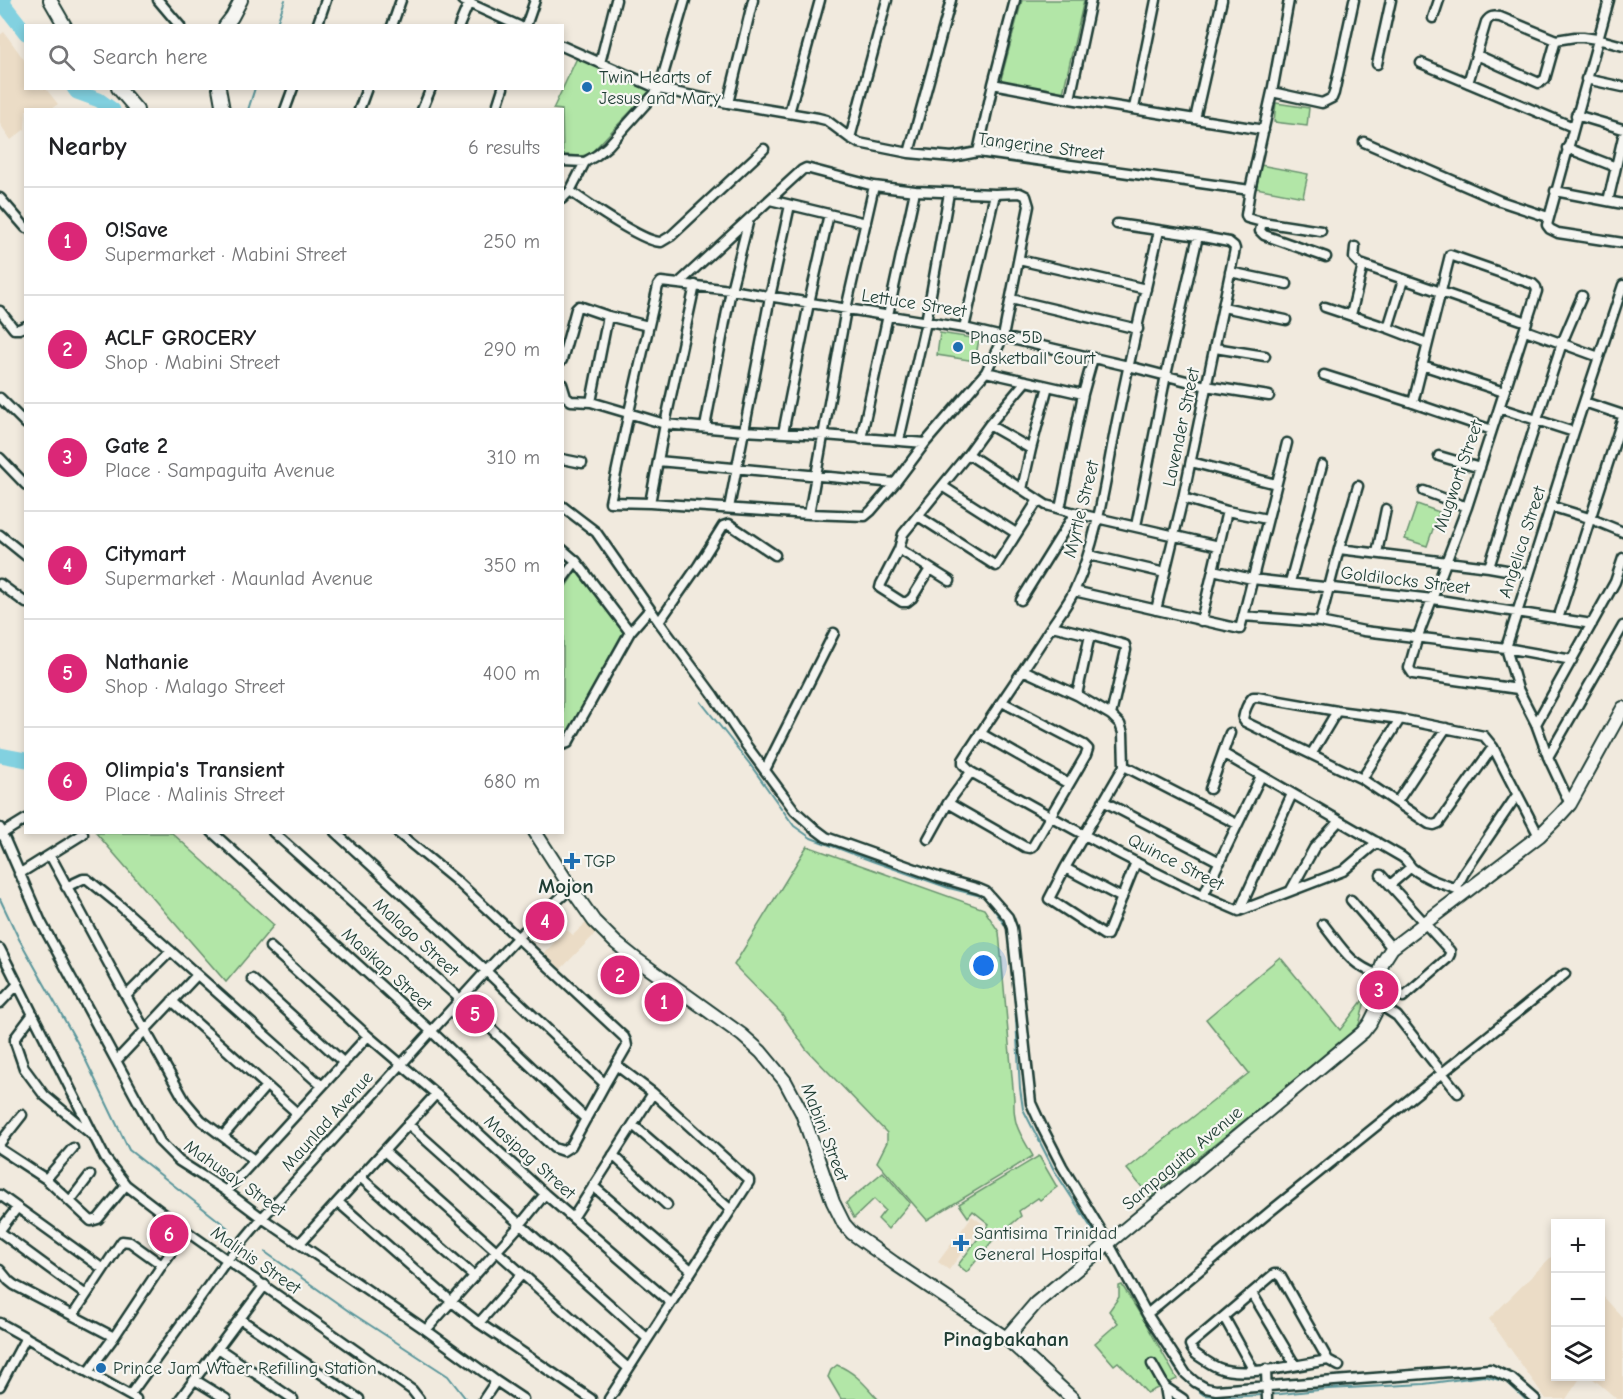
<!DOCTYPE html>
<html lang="en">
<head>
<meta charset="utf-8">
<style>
  body { margin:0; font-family:"Comic Neue",sans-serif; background:#f6f6f6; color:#202124 }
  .controls { position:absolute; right:18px; bottom:18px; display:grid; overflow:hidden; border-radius:0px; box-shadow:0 3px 9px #0003 }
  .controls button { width:54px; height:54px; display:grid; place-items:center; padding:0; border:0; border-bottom:2px solid #e0e0e0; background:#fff; color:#202124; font:30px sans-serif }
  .you { position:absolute; left:984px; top:966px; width:21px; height:21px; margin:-15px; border:4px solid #fff; border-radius:50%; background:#1a73e8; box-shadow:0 0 0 9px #1a73e833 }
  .badge { display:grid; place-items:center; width:39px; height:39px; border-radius:50%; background:#db2777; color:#fff; font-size:20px; font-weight:700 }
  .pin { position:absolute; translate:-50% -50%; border:3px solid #fff; box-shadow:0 2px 6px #0006 }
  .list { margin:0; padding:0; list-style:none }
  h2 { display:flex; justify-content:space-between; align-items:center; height:78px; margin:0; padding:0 24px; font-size:26px }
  h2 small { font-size:20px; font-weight:400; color:#757577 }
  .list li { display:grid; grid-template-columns:39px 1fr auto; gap:18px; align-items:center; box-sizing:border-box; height:108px; padding:0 24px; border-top:2px solid #e0e0e0 }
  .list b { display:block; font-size:22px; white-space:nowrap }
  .list p { margin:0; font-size:20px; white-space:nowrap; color:#757577 }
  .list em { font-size:20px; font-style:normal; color:#757577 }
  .icon { flex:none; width:33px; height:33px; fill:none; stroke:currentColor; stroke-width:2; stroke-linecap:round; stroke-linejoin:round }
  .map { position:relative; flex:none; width:1623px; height:1399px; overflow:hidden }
  .search { position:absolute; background:#fff; box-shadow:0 3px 9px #0003; left:24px; top:24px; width:540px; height:66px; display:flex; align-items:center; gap:15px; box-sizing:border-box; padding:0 21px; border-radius:0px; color:#757577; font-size:22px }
  .panel { position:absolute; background:#fff; box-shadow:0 3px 9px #0003; left:24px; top:108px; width:540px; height:726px; border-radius:0px }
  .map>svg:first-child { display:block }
  .built { fill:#ebdcc6 }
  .green { fill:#b2e6a7; stroke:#68926e; stroke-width:1.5 }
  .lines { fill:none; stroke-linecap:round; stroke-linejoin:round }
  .stream { stroke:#5a969b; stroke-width:2 }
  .river { stroke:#82d1e0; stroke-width:15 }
  .street-casing { stroke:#1f3d34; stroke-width:13 }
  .secondary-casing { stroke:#1f3d34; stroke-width:16 }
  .street { stroke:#f6f6f2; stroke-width:8 }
  .secondary { stroke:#f6f6f2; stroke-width:12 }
  .poi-dot { fill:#1f6fb2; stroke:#f6f6f2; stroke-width:2 }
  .labels { text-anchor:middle; stroke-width:4.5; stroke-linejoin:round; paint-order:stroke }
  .poi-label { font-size:18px; fill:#1f3d34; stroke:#f6f6f2; text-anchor:start }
  .street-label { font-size:18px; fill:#1f3d34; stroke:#f6f6f2 }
  .quarter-label { font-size:21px; font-weight:bold; fill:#1f3d34; stroke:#f6f6f2 }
</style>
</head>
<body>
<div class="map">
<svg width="1623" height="1399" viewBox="0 0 1623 1399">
  <rect width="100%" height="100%" fill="#f1eade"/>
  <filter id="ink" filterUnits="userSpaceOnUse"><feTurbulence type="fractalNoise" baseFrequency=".0167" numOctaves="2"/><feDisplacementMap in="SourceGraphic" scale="12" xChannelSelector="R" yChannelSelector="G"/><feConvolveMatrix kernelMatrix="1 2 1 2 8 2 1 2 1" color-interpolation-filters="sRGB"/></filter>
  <g filter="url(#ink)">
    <path class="built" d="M4,32L25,61L26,88L46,89L58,104L51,109L26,110L25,129L11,140L0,124V35Z
      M587,922L597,932L561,969L544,953L567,930L573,935Z
      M972,1216L983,1224L949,1270L938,1262Z
      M1555,1253L1556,1376L1581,1377L1566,1399H1546L1489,1319Z
      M1601,1294L1623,1318V1399H1617L1591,1377L1600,1376Z"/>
    <path class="green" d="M1022,0H1084L1063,93L1000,83Z
      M577,58L650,91L591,153L582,156L563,155L562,110L553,109Z
      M1276,103L1309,108L1307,126L1274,122Z
      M1260,165L1308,174L1303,197L1256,188Z
      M940,333L979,339L975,361L937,355Z
      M1417,504L1439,512L1427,546L1405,539Z
      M576,571L623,632L563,742V591Z
      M96,833H172L274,925L226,982Z
      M807,846L984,909L999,932L1014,1099C1013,1126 1020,1133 1033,1156L927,1220L877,1162L887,1142V1133L806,1049L782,1014L734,965Z
      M1280,957L1340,1030L1363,1000L1365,1001L1359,1025L1352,1033L1150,1197L1127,1169L1249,1073L1206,1019Z
      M1039,1156L1057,1187L1040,1200L1038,1198L1019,1211L1021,1216L993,1240L967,1272L958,1265L989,1224L973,1211L968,1217L959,1204Z
      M883,1172L910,1203L888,1229L878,1219L885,1210L874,1199L854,1218L846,1203Z
      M1122,1285L1145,1322L1177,1379L1147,1393L1128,1372L1118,1362L1114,1365L1095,1343L1118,1323L1109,1311L1119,1297V1286Z
      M837,1365C855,1372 865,1385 878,1399H841L828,1377L831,1370Z"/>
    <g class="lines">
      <path class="stream" d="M276,26L285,0
        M248,110L255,88
        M701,702L749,763L794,826L811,838L872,861L949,888L985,897L1007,928L1015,1003L1020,1088L1023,1109L1054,1170L1101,1243
        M0,899L19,939L77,1042L129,1150L228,1228
        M1107,1250L1121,1274
        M265,1252L350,1312L448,1376L466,1399
        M1160,1341L1175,1368L1188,1383L1204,1395L1227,1397L1281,1394L1328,1389L1424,1384L1484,1376L1507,1382L1525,1399"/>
      <path class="river" d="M4,0V5L26,33
        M74,88L77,92L99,100L113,110
        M0,755L26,760"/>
      <g class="street-casing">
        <path id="street" d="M158,0L180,26
          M462,0L519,26
          M1289,0L1272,92L1250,190L1246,215L1247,218L1262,222L1321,231
          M1609,0L1547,225L1550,229L1558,233L1623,243
          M1433,18L1439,0
          M317,26L326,0
          M392,26L401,0
          M459,26L470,0
          M526,26L535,0
          M562,46L659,89L728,103L818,118L826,120L850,138L859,143L909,153L952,157L978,152L1250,190
          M1477,55L1539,83L1545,79L1556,40
          M600,63L616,0
          M1421,63L1573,127
          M1377,64L1391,0
          M1586,79L1623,87
          M1468,83L1486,22C1490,16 1493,16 1500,17L1556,40L1575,37H1583L1597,39L1623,46
          M993,84L1070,99L1264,130
          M1272,92L1322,103L1332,98L1334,93L1354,0
          M1070,99L1091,0
          M728,103L753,0
          M1134,108L1156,0
          M285,110L293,88
          M359,110L367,88
          M422,110L431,88
          M496,110L503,88
          M789,113L820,0
          M1576,115L1623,129
          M1195,119L1222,0
          M850,138L887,0
          M1364,142L1500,201L1548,217
          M1567,148L1616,167
          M978,152L993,84L1015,0
          M909,153L951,0
          M562,161L585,162L597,155L608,146L659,89L685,0
          M570,191C587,203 643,242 661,242L671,236L764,149
          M1555,191L1623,204
          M0,198L26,228
          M562,199L570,191L585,162
          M770,200L866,223
          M1608,201L1623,137
          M1262,222L1260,231L1264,235L1326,257
          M1117,224L1198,236L1229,242L1234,246L1235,249L1183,498L1156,610
          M1159,231C1144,296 1129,361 1116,426C1105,481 1098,538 1075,589C1068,605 1055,620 1046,635C1019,677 990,718 963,760V764L971,772C1059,821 1147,872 1239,911L1343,871L1377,842
          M1355,247L1354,258L1360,264L1363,265
          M1019,260L1146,289
          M1230,272L1287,284
          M679,283L802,170L806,168L874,186L915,191L995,194L1020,193L1026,196L1029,206L1003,337L986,372L925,443L895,483L871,511L865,516L809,514L650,503L610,502L629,412L658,286L661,282L731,290L964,328L1128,366L1206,386L1269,396
          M1011,299L1138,329
          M1223,307L1286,320
          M1325,307L1388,328L1427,343
          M0,311L14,329H19L26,326
          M1351,315L1363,265L1527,322
          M964,328L995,194
          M1388,328L1403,280
          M1525,330L1599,357
          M1215,348L1265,356
          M562,360L576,309L579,306L608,316L648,326
          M1422,365L1504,392
          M986,372L1083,394
          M1324,375L1413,403L1492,430
          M562,384L566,397L571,401L591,402L665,424L743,431L824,435L925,443
          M0,398L26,424
          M591,402L608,316
          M1584,402L1623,415
          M1413,403L1450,255L1533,284L1536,287L1537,291L1467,507L1418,636L1409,668L1413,674L1518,689
          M1499,408L1574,432
          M989,425L1031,449
          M705,427L731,290L749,219
          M783,433L809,303L829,214
          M861,439L915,191
          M899,440L926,322L949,193
          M968,454L1046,505L1075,513L1219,546
          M1439,456L1480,468
          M0,458L26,485
          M562,459L582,463
          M658,461L895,483
          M1191,462L1276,484
          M942,486L1016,533
          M1022,489L1031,449L1048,386
          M1424,491L1467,507
          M1183,498L1227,511L1267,519
          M650,503L665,424L695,285
          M562,506L596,532L659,622L713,695L746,745L795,811L814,828L826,837L938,877L979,889L986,892L1008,917L1012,928L1031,1103L1043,1129L1062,1166L1108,1242L1147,1314L1186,1374L1195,1382L1206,1388L1216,1390L1490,1369L1512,1379L1535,1399
          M1550,506L1589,518L1623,532
          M729,508L770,297L790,205
          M1060,509L1083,394L1093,358
          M809,514L846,309L874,186
          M918,516L996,566L1038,500
          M1136,526L1166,375L1198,236
          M0,535L26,556
          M562,549L576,561L630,632L570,739L568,743L562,745
          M899,549L950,581
          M1339,549L1489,567L1529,574
          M1377,553L1386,509
          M1089,555L1165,573
          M1489,567L1562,343L1582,296
          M930,569L912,598L907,602H902L880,588L881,584L899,549L903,534L968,454L989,425L1026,381
          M1213,570L1252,579L1433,599L1592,624
          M562,580L576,561
          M1290,582L1322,465
          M0,584L26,603
          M1074,591L1240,629L1287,443
          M1021,600L1075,513
          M1243,616L1320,622L1364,631L1506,648L1572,660
          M1558,619L1623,417
          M1201,621L1227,511
          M659,622L698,566L723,526L729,524L775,555
          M1320,622L1339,549L1358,486
          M1052,626L1090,635L1125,645L1126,650L1111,715
          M630,632L650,609
          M1023,670L1077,695L1111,715L1120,724L1123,733L1124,766L1065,868L1049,899L1104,935H1107L1136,862
          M1077,695L1090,635
          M1536,724L1615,582L1623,558
          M980,733L1069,784
          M1493,747L1439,823L1434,825L1429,824L1362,779L1245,722L1243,719C1244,712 1248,702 1253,697H1257L1337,711L1400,719L1479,735L1484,736L1493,747L1539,836
          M1312,753L1337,711
          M1224,754L1402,857C1407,860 1408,864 1412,868C1427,880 1448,886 1466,892
          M1548,757L1623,626
          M1124,766L1237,824
          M765,770L834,633
          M1362,779L1400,719
          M1210,789L1230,733
          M1103,801L1220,862
          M1397,802L1446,728
          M948,803L1025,847L1030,848L1033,846L1086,755L1088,749L1084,745L1002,702
          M1570,804L1548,757L1536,724L1518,689L1506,648L1574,432L1623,285
          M0,828L41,922L160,1142L179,1161L226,1191L262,1218L426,1330L496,1381L523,1399
          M212,832L431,1031L554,1148L563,1151L571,1146L605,1084L486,971L335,832
          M273,832L460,999L586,1119
          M397,832L459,883L624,1037L626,1041L627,1046L605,1084
          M0,835L26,819
          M928,839L948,803L971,772
          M50,855L126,996L185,1101L201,1120L254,1160
          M1065,868L1122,898
          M19,874L83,834
          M1381,875L1450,951V954L1448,958L1403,997
          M1390,885L1411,867
          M66,887L83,879H87L118,904L322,1086
          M1456,888L1464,873L1517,795
          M1291,890L1314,848L1339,821
          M1203,896L1261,776
          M1351,900L1392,948
          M1239,911L1292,794
          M1323,924C1342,948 1349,964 1379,975
          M270,947L368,1036L436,1094L545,1194L671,1303
          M0,949L105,1158L126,1185L186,1231L412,1390L419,1399
          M252,979L344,1063
          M126,996L171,951
          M172,1001L297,1113
          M0,1003L18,984
          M1380,1005L1397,1016L1458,1093
          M33,1014L15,1038V1042L24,1068L44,1095L91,1134
          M117,1060L197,975
          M408,1124L647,1338
          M633,1125L730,1209
          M223,1136L266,1086
          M0,1143L22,1115
          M0,1149L46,1179L91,1221L98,1219L126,1185
          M384,1151L628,1368
          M613,1155L667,1205
          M360,1177L474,1276
          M46,1179L73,1148
          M593,1186L691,1270
          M226,1191L368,1036
          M0,1195L103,1269
          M70,1201L90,1175
          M338,1202L452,1302L479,1323L591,1399
          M573,1218L653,1093
          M0,1230L17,1208
          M0,1232L86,1295
          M300,1243L436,1094
          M0,1270L9,1281L14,1285L114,1337L162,1265
          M1252,1293L1295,1365
          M1147,1314L1272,1210L1565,974
          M73,1315L122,1241L130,1242L162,1265L186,1231
          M1224,1317L1254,1371
          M240,1319L359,1399
          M0,1323L136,1399
          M479,1323L522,1274
          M426,1330L520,1225L545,1194
          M218,1348L293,1399
          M1328,1360C1302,1364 1243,1378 1219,1368C1213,1366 1208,1362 1203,1359C1197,1355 1192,1352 1190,1345L1274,1274H1277L1281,1277L1328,1360L1339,1366
          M1152,1364L1165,1387L1167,1399
          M1266,1369L1267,1399
          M88,1372L114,1337
          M195,1380L226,1399
          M0,1386L26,1337
          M1165,1387L1183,1399
          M130,1395L227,1260L262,1218L486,971L518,937L571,888
          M180,1399L265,1285
          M484,1399L496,1381
          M609,1399L749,1182V1180L653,1093L616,1065"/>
      </g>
      <g class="secondary-casing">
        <path id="secondary" d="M50,0L65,26
          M225,26L232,17L241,0
          M118,88L137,110
          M219,88L223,110
          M535,832L571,888L594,921L616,943L636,959L742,1035L761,1052L785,1081L802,1113L833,1202L844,1224L852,1233L894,1263L1006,1338L1073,1399
          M1380,1005L1371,992L1379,975L1383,962L1392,948L1539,836L1560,815L1570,804L1623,708
          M1006,1338L1036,1303L1363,1032L1370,1023L1387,989L1379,975"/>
      </g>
      <use href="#street" class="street"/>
      <use href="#secondary" class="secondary"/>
    </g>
  </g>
  <g class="poi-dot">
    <circle cx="587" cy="87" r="6"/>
    <circle cx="958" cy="347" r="6"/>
    <path d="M569 852h6v6h6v6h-6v6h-6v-6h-6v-6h6z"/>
    <path d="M958 1234h6v6h6v6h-6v6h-6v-6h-6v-6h6z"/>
    <circle cx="101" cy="1368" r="6"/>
  </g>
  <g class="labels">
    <g class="poi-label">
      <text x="599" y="83">Twin Hearts of<tspan x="599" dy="21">Jesus and Mary</tspan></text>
      <text x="970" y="343">Phase 5D<tspan x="970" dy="21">Basketball Court</tspan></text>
      <text x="584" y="867">TGP</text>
      <text x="974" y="1239">Santisima Trinidad<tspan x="974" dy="21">General Hospital</tspan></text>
      <text x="113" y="1374">Prince Jam Wtaer Refilling Station</text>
    </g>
    <g class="street-label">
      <text transform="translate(1041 146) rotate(7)" y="6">Tangerine Street</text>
      <text transform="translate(914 303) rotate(9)" y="6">Lettuce Street</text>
      <text transform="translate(1181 427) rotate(-78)" y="6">Lavender Street</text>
      <text transform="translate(1458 476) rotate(-71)" y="6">Mugwort Street</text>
      <text transform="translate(1081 509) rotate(-76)" y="6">Myrtle Street</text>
      <text transform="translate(1522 542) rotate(-72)" y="6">Angelica Street</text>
      <text transform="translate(1405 580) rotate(7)" y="6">Goldilocks Street</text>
      <text transform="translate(1176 862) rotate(27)" y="6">Quince Street</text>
      <text transform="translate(416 937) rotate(42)" y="6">Malago Street</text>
      <text transform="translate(387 969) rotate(42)" y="6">Masikap Street</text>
      <text transform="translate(327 1121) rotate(-48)" y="6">Maunlad Avenue</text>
      <text transform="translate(825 1132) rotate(69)" y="6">Mabini Street</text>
      <text transform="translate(530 1157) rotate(42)" y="6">Masipag Street</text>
      <text transform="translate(1182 1158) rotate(-40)" y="6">Sampaguita Avenue</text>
      <text transform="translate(235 1178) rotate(35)" y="6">Mahusay Street</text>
      <text transform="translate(256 1260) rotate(35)" y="6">Malinis Street</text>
    </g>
    <g class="quarter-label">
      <text x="566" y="893">Mojon</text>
      <text x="1006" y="1346">Pinagbakahan</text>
    </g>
  </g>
</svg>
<div class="controls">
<button>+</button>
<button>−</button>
<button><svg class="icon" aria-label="layers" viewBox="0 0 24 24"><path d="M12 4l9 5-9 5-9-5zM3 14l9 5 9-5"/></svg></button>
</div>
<div class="you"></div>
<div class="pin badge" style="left:664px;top:1002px">1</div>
<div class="pin badge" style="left:620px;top:975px">2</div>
<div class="pin badge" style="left:1379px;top:990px">3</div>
<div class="pin badge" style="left:545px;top:921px">4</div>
<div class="pin badge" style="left:475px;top:1014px">5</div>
<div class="pin badge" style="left:169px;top:1234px">6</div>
<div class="search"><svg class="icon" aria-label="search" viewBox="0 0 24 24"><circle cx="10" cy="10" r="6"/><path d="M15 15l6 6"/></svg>Search here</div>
<section class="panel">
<h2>Nearby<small>6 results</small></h2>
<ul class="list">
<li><span class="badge">1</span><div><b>O!Save</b><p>Supermarket · Mabini Street</p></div><em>250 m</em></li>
<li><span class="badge">2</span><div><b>ACLF GROCERY</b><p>Shop · Mabini Street</p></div><em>290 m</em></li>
<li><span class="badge">3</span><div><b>Gate 2</b><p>Place · Sampaguita Avenue</p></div><em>310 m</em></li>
<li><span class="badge">4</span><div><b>Citymart</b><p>Supermarket · Maunlad Avenue</p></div><em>350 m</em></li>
<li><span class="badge">5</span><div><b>Nathanie</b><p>Shop · Malago Street</p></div><em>400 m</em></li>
<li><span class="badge">6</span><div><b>Olimpia's Transient</b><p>Place · Malinis Street</p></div><em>680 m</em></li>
</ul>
</section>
</div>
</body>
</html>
